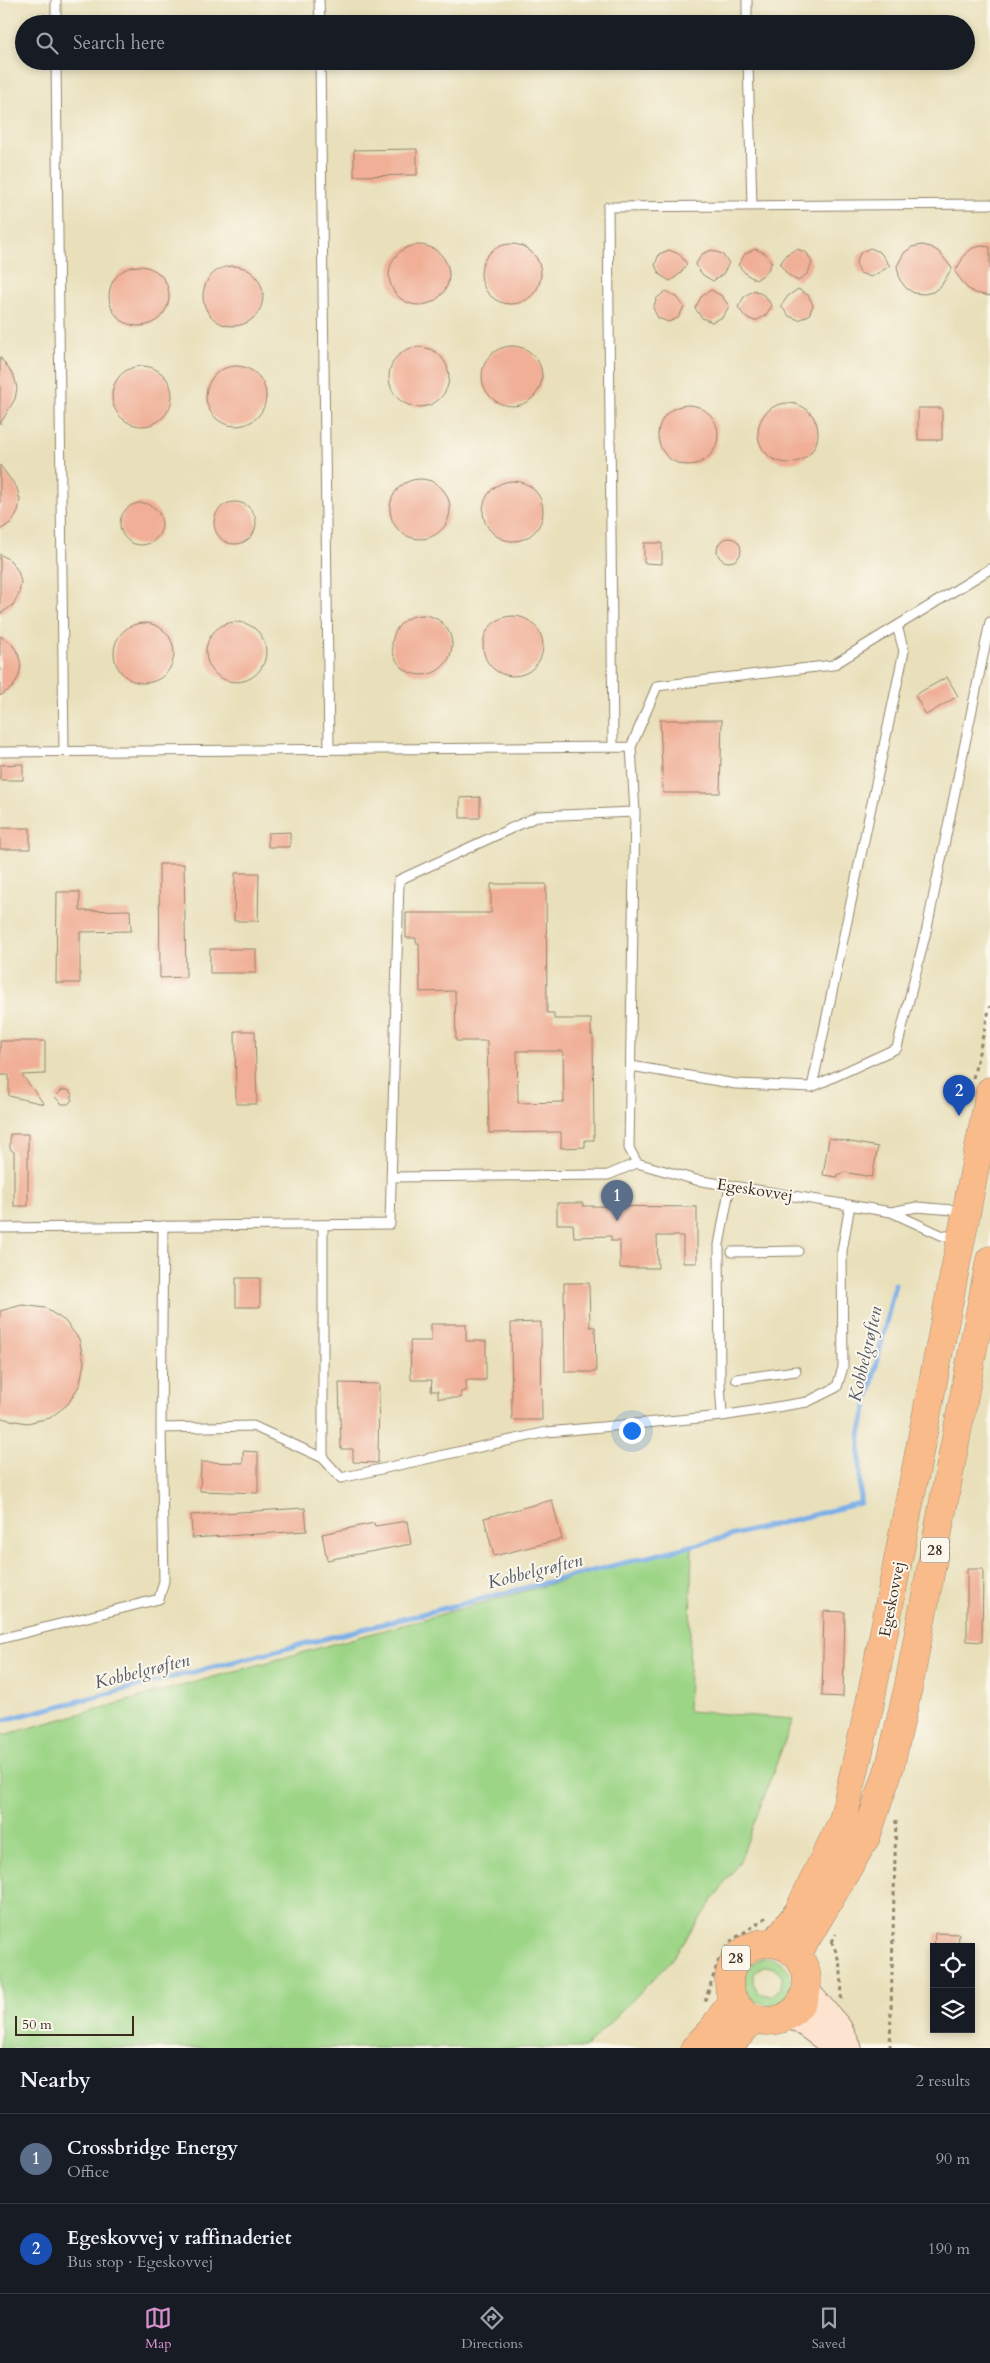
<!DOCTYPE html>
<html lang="en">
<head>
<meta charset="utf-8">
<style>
  body { margin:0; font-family:Cardo,serif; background:#20242c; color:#f1f3f6 }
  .controls { position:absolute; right:15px; bottom:15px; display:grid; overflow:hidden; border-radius:0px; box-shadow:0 2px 8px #0003 }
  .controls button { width:45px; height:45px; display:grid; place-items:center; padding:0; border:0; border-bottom:1px solid #363941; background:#171b24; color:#f1f3f6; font:25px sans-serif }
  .scale { position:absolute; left:15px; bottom:12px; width:119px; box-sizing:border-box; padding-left:5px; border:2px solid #3b2a1e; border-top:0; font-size:14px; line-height:18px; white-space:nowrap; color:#3b2a1e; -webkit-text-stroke:4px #fbf7ec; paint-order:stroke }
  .you { position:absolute; left:631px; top:1430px; width:18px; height:18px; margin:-12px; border:4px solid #fff; border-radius:50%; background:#1a73e8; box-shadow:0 0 0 8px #1a73e833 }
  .badge { display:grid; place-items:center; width:32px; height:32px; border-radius:50%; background:#d690ce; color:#fff; font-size:16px; font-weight:700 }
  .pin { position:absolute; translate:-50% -41px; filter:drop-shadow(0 1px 2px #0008) }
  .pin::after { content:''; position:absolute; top:26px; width:18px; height:15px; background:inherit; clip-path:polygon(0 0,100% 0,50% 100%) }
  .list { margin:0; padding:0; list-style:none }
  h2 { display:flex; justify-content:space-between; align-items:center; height:65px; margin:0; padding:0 20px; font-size:21px }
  h2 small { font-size:16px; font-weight:400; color:#9ea1a6 }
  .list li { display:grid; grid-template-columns:32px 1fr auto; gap:15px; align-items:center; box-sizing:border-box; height:90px; padding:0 20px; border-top:1px solid #363941 }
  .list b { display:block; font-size:19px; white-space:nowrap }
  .list p { margin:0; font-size:16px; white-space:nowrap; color:#9ea1a6 }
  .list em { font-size:16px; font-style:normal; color:#9ea1a6 }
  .icon { flex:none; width:28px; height:28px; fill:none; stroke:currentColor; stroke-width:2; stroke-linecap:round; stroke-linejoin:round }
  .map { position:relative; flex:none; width:990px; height:2048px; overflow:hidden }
  .search { position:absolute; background:#171b24; box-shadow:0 2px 8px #0003; left:15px; right:15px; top:15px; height:55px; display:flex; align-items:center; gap:12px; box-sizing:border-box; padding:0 18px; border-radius:28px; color:#9ea1a6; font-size:19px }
  .sheet { height:245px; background:#171b24 }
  nav { display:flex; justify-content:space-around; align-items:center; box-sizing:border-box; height:70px; border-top:1px solid #363941; background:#171b24; font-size:14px; color:#9ea1a6 }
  nav a { display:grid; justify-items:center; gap:2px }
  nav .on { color:#d690ce }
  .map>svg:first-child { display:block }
  .green { fill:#9dd587; stroke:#6c8052; fill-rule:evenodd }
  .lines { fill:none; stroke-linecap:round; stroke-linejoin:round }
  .stream { stroke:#7baee8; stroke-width:5 }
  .building { fill:#f0af96; fill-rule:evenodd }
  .lane-casing { stroke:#92856c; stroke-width:11 }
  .secondary-casing { stroke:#92856c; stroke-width:27 }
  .primary-casing { stroke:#92856c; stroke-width:29 }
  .path { stroke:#92856c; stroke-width:3; stroke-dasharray:4 4; stroke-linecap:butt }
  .lane { stroke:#fff; stroke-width:9 }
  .secondary { stroke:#fde4d1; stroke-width:25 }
  .primary { stroke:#fabb8b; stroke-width:28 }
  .labels { text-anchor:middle; stroke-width:4; stroke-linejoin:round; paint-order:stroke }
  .shield { fill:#fbf7ec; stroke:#75685c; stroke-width:1 }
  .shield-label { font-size:15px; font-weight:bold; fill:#3b2a1e }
  .street-label { font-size:16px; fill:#3b2a1e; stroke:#fbf7ec }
  .water-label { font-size:18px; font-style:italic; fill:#515865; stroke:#fbf7ec }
</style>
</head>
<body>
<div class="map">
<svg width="990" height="2048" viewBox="0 0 990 2048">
  <rect width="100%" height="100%" fill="#fbf7ec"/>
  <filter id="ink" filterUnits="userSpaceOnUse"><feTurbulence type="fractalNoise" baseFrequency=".02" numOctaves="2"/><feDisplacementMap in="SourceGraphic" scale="10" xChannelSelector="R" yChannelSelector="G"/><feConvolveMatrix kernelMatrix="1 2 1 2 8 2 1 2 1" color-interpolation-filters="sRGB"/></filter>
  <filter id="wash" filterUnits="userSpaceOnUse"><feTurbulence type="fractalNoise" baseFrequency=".0096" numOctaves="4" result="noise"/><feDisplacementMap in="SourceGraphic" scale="20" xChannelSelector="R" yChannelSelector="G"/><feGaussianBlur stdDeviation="1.12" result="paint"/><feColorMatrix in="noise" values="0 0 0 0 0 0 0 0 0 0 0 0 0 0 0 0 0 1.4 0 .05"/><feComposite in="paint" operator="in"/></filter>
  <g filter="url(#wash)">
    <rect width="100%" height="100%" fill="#e9e0bb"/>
    <path class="green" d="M692,1545L688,1711L793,1719L740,1861L669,1963L585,2048H0V1736Z
      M763,1958C802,1955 797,2009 765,2004C759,2003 753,2000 749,1995C738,1980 748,1964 763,1958ZM765,1966L775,1968L782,1976L781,1988L771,1996L759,1993L753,1983L755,1972Z"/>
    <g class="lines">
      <path class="stream" d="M0,1721L860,1503V1435L895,1284"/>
    </g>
    <g id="blocks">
      <path class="building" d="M417,149V175L354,176V150Z
        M481 274a30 30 0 1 1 60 0a30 30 0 1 1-60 0Z
        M389 275a30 30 0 1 1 60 0a30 30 0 1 1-60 0Z
        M922,245L931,247L939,252L952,268L941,286L933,292L924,294L914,293L906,288L900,280L897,266L904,253L912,247Z
        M982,246L990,247V296L975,293L967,288L955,272L965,254L973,248Z
        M870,248L880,252L890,266L871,277L860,273L856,263L860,253Z
        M755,249L765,253L772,263L766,273L756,280L746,274L738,265L745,254Z
        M797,249L807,253L812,263L808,273L798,281L787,274L780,264L787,254Z
        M669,250L679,254L687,264L680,274L670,281L660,275L655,265L659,254Z
        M712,250L722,254L729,263L723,274L713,281L703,275L695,265L702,254Z
        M109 296a30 30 0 1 1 60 0a30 30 0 1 1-60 0Z
        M203 296a30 30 0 1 1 60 0a30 30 0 1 1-60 0Z
        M798,289L808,295L813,305L809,315L799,320L789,316L781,306L788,296Z
        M711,290L722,296L729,306L723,317L712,322L702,318L695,308L701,297Z
        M754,290L765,296L772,306L765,316L755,321L745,317L738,307L744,297Z
        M666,291L677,297L684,307L678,318L668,322L658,318L653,308L657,298Z
        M482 376a30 30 0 1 1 60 0a30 30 0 1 1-60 0Z
        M389 377a30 30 0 1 1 60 0a30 30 0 1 1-60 0Z
        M0,357L14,376L17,388L15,399L0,424Z
        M206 396a30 30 0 1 1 60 0a30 30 0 1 1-60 0Z
        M112 396a30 30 0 1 1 60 0a30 30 0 1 1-60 0Z
        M758 433a30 30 0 1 1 60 0a30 30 0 1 1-60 0Z
        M658 435a30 30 0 1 1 60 0a30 30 0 1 1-60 0Z
        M918,408H942V440H918Z
        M0,465L17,488L20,500L18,512L12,522L0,530Z
        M390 509a30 30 0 1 1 60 0a30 30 0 1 1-60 0Z
        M483 511a30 30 0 1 1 60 0a30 30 0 1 1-60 0Z
        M214 523a21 21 0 1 1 42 0a21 21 0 1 1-42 0Z
        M120 524a21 21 0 1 1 42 0a21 21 0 1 1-42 0Z
        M717 550a12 12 0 1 1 24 0a12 12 0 1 1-24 0Z
        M644,543H662V564L644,563Z
        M0,554L11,561L18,571L21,582L19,594L13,605L0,614Z
        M392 645a30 30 0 1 1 60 0a30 30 0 1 1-60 0Z
        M483 646a30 30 0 1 1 60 0a30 30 0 1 1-60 0Z
        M206 652a30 30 0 1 1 60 0a30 30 0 1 1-60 0Z
        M114 653a30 30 0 1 1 60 0a30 30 0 1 1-60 0Z
        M0,636L11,643L18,653L21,665L19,676L13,687L0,696Z
        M947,677L958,696L926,715L915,695Z
        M660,720H722L720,793H663Z
        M23,764V780H0V765Z
        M480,797V818H460V798Z
        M0,828H30V849H0Z
        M290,832V847H268V833Z
        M159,864H184L186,977L160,978Z
        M235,873H259L258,921H234Z
        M491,884H546L547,1013H554V1019H591V1035H593L594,1140H585V1147L561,1148V1132L489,1133L487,1041H456L455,991L420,992L419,943H416V938H406V913H491ZM517,1051H563L564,1102L518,1103Z
        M57,892H80V911L130,910L131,931L80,932V983H56Z
        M210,949H256V973H210Z
        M235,1031H255L257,1104H236Z
        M0,1041H45V1074L22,1075L44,1104L9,1096V1075H0Z
        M62,1090H68L72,1094V1100L68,1104H62L55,1097Z
        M10,1134H28V1206H14V1152L10,1149Z
        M829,1138L878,1147L872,1177L843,1172L842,1174H838V1177L823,1175Z
        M557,1203H583V1206L697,1207V1263H683V1236H657L658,1268H620V1241H611V1236L574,1237L573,1224H557Z
        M236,1278H260V1307H236Z
        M564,1283H589L590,1327H595L596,1372H565Z
        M22,1305L45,1308L65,1321L79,1339L84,1362L80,1384L68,1404L50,1418L27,1423L5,1419L0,1417V1311Z
        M541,1322L542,1420H512L511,1323Z
        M431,1324H466V1341H486V1380H466V1391L461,1392V1398H438V1391H431L432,1380H411L410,1341H431Z
        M339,1383L379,1384L378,1463L353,1462V1449H341Z
        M243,1451L258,1452V1493L200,1491L201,1462L243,1463Z
        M552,1500L562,1539L494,1556L484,1518Z
        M305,1508L307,1531L192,1538L191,1515Z
        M407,1521L411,1544L327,1560L322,1534L374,1523L375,1526Z
        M967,1569H983L982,1642L967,1641Z
        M824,1611L845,1612L843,1697L822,1696Z
        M935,1933L959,1934L958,1947H934Z"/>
    </g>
  </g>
  <g filter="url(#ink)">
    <use href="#blocks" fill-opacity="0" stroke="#92856c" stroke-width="1"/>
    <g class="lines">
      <g class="lane-casing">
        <path id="lane" d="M56,0V24
          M319,0L320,24
          M747,0V24
          M56,61L64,751
          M320,61L329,748
          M748,61L752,205
          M613,747L608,207L990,204
          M0,752L631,747
          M635,812L631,747L657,686L833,665L990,569
          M631,1066L736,1084L812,1087L897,1048L927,928L990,622
          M812,1087L904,651L897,626
          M391,1177L608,1175L637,1163
          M891,1212L917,1207L965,1211
          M0,1228L390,1224L399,880L538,816L635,812L629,1148L637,1163L696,1180L891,1212L941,1235L958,1238
          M732,1252L798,1251
          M736,1379L796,1371
          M722,1416L720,1382L719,1245L730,1185
          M161,1428L253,1426L323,1458L341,1478L547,1432L722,1416L807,1402L837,1387L843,1367L842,1251L850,1205
          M323,1458V1225
          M0,1639L159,1599L164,1581L161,1428L163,1226"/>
      </g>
      <g class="secondary-casing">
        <path id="secondary" d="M806,1990L839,2028L849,2048
          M786,2016L800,2020L837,2048"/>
      </g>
      <g class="primary-casing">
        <path id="primary" d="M729 1982a39 39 0 1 1 78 0a39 39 0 1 1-78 0Z
          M775,1943L798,1912L843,1820L869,1708L990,1091
          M797,1955L866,1837L890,1766L909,1684L990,1260
          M695,2048L712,2030L733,2000
          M727,2048L754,2018"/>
      </g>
      <path class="path" d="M973,1078L990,1006
        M831,1941C841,1959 843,1979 841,2000
        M832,1942L836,1934
        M705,2001L718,1962L731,1941L767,1917
        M890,2048L896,1819"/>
      <use href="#lane" class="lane"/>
      <use href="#secondary" class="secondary"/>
      <use href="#primary" class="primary"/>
    </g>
  </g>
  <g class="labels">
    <g class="shield">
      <rect x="921" y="1537.5" width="28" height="25" rx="4"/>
      <rect x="722" y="1945.5" width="28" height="25" rx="4"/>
    </g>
    <g class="shield-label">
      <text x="935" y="1555">28</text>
      <text x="736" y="1963">28</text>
    </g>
    <g class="street-label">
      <text transform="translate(755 1189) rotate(9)" y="6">Egeskovvej</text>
      <text transform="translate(891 1599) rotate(-79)" y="6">Egeskovvej</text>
    </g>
    <g class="water-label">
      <text transform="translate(865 1354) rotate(-77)" y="6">Kobbelgrøften</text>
      <text transform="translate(535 1571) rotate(-14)" y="6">Kobbelgrøften</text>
      <text transform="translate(142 1671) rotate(-14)" y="6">Kobbelgrøften</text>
    </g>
  </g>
</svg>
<div class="controls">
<button><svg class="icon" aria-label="locate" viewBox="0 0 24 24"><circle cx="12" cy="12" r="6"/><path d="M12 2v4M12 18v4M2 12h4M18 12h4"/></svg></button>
<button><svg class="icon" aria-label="layers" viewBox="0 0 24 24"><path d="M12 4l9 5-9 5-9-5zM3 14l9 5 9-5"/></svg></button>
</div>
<div class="scale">50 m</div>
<div class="you"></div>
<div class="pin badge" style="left:617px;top:1221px;background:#5c6f8a">1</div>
<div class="pin badge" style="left:959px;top:1116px;background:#1a4fb4">2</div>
<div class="search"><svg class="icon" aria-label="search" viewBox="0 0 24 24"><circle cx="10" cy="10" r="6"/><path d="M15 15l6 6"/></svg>Search here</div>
</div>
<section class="sheet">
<h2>Nearby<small>2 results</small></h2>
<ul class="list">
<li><span class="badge" style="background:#5c6f8a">1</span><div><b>Crossbridge Energy</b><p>Office</p></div><em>90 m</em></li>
<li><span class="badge" style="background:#1a4fb4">2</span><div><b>Egeskovvej v raffinaderiet</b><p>Bus stop · Egeskovvej</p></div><em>190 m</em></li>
</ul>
</section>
<nav>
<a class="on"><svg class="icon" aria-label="map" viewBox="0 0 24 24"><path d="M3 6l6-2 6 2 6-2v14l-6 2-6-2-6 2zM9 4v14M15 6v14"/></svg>Map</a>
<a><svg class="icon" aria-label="directions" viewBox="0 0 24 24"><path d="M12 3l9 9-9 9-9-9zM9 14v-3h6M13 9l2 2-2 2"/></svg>Directions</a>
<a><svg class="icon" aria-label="saved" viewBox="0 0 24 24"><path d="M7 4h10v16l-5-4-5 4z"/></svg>Saved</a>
</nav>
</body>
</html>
